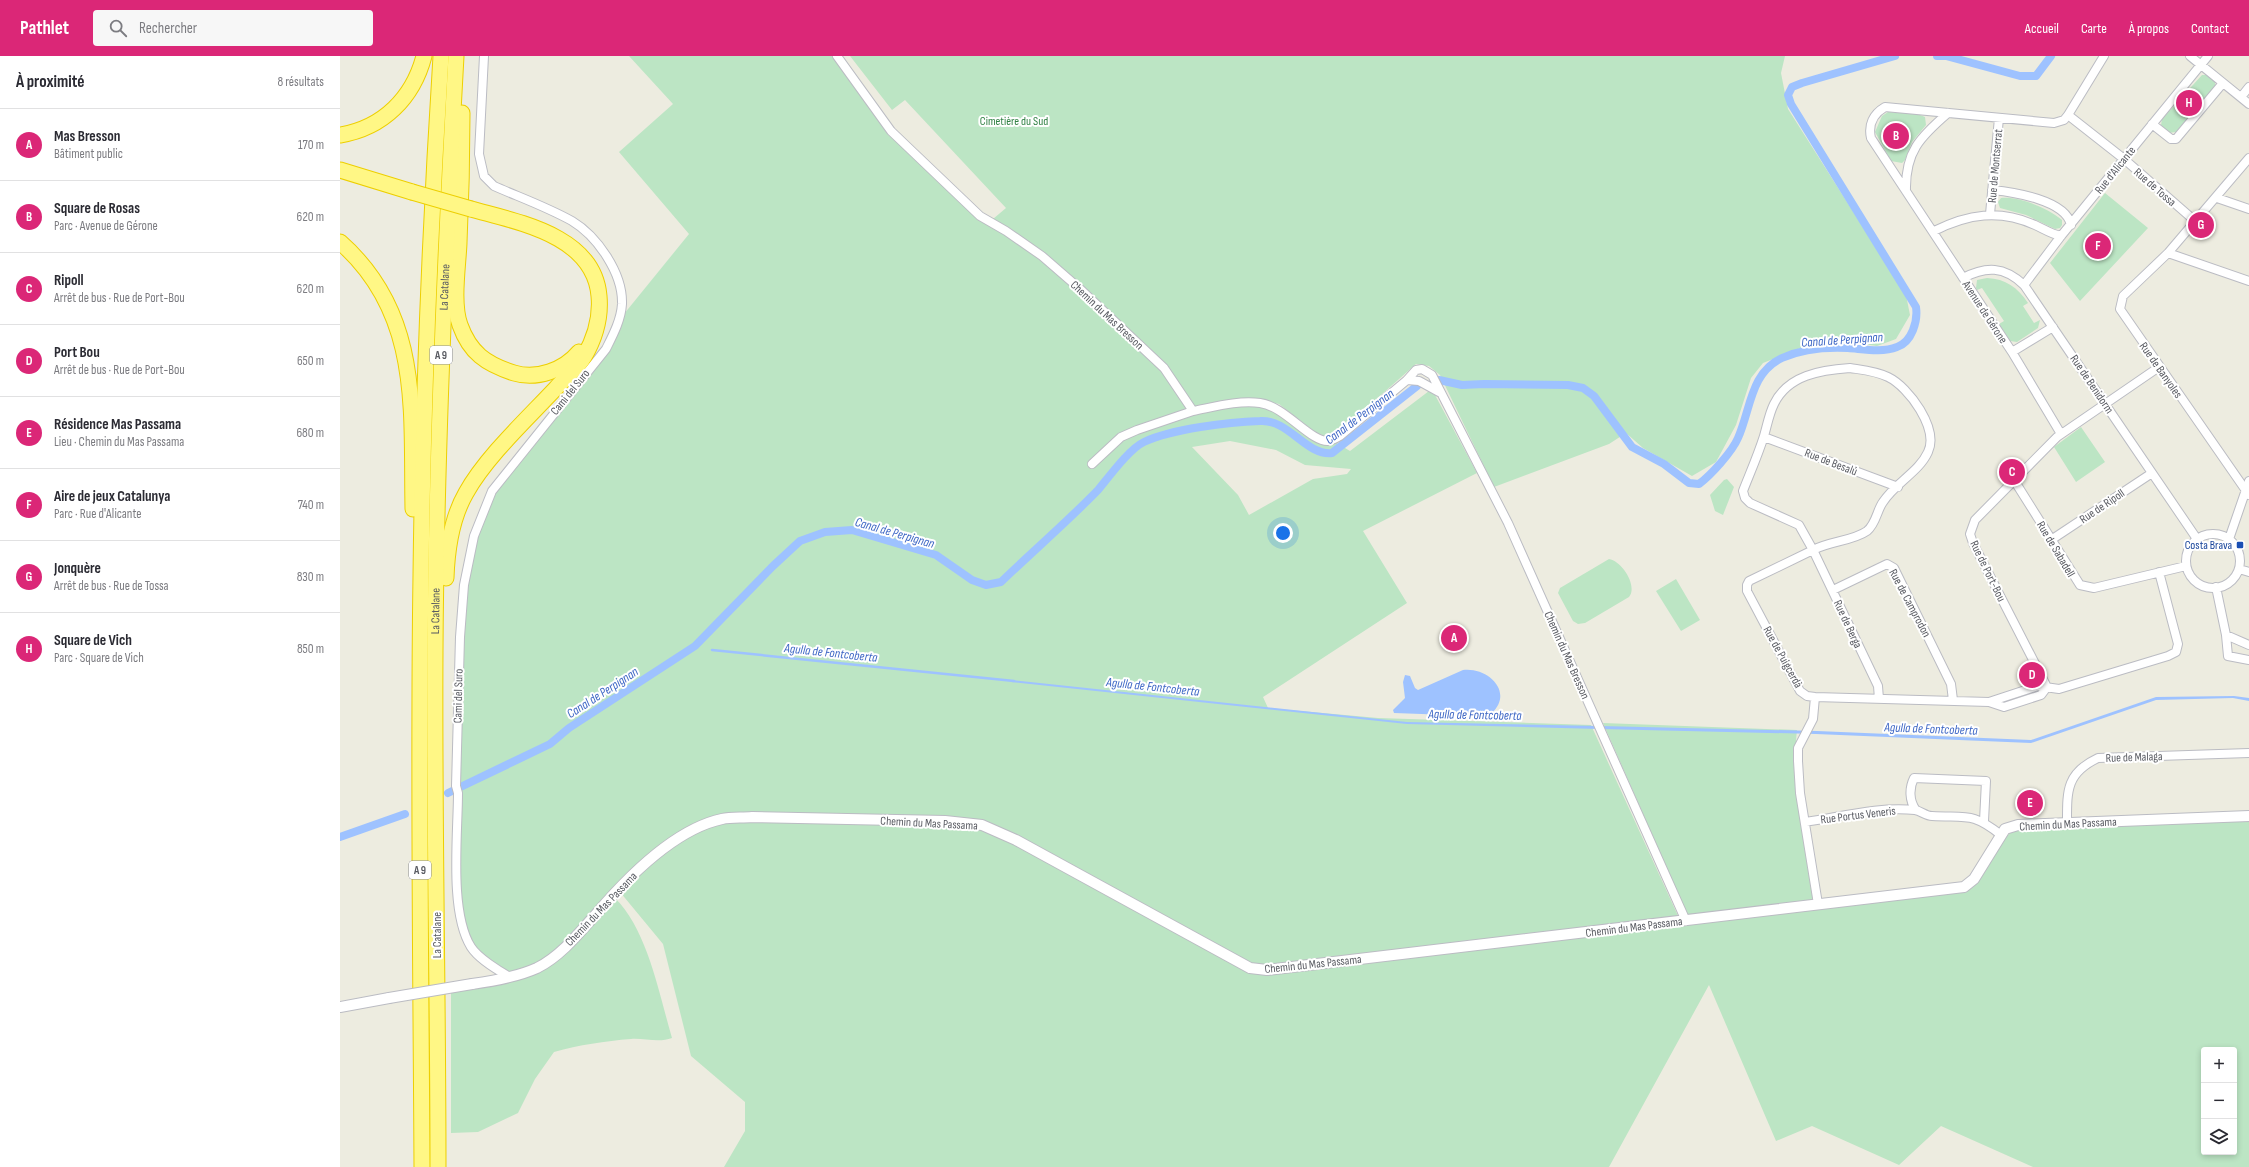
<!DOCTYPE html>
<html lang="fr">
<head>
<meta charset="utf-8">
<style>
  body { margin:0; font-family:"Sofia Sans Condensed",sans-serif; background:#f7f7f7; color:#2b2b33 }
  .controls { position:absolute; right:12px; bottom:12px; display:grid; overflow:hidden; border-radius:4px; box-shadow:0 2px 6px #0003 }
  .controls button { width:36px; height:36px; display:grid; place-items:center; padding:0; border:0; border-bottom:1px solid #e1e1e2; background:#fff; color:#2b2b33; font:20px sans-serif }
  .you { position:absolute; left:943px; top:477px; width:14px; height:14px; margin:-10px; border:3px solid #fff; border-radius:50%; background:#1a73e8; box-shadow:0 0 0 6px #1a73e833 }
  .badge { display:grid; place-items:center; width:26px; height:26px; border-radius:50%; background:#db2777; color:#fff; font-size:13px; font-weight:700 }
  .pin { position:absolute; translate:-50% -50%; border:2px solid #fff; box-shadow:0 1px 4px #0006 }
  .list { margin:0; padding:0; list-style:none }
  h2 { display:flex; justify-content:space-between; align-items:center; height:52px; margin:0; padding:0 16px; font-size:17px }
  h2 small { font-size:13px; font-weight:400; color:#7c7c81 }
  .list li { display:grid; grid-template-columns:26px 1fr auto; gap:12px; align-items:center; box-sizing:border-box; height:72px; padding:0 16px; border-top:1px solid #e1e1e2 }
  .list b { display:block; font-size:15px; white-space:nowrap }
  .list p { margin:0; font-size:13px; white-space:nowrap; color:#7c7c81 }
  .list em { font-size:13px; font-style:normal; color:#7c7c81 }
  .icon { flex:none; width:22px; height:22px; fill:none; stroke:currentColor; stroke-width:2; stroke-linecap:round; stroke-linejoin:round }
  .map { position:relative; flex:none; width:1909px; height:1111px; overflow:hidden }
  header { display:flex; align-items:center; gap:24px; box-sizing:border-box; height:56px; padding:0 20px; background:#db2777; color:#fff }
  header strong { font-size:19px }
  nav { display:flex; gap:22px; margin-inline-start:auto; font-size:14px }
  .search { width:280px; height:36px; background:#f7f7f7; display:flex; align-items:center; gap:10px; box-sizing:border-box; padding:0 14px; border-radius:4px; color:#7c7c81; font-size:15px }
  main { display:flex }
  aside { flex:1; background:#fff }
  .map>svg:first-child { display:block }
  .green { fill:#bce5c4; fill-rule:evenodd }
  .water { fill:#9ec2ff }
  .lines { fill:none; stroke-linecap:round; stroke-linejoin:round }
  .stream { stroke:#9ec2ff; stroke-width:2.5 }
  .canal { stroke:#9ec2ff; stroke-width:8 }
  .minor-casing { stroke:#bbbcc3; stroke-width:10 }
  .tertiary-casing { stroke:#bbbcc3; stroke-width:12 }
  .motorway-casing { stroke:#edcf00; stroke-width:17 }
  .minor { stroke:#fff; stroke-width:8 }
  .tertiary { stroke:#fff; stroke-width:10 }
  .motorway { stroke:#fff785; stroke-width:15 }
  .tertiary-bridge-casing { stroke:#bbbcc3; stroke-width:12; stroke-linecap:butt }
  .motorway-bridge-casing { stroke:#edcf00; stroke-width:17; stroke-linecap:butt }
  .tertiary-bridge { stroke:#fff; stroke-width:10 }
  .motorway-bridge { stroke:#fff785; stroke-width:15 }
  .transit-dot { fill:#1a4fb4; stroke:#fff; stroke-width:1.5 }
  .labels { text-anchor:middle; stroke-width:4; stroke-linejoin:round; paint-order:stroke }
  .shield { fill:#fff; stroke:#8b8c91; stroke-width:1 }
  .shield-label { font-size:11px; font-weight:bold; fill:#595b62 }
  .park-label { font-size:12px; fill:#318144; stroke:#fff }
  .street-label { font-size:12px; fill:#595b62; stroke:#fff }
  .transit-label { font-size:12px; fill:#164399; stroke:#fff; text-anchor:end }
  .water-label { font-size:13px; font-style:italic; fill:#3e67c5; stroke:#fff }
</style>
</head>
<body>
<header>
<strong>Pathlet</strong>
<div class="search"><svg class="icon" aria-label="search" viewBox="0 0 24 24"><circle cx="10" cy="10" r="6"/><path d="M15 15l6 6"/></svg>Rechercher</div>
<nav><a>Accueil</a><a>Carte</a><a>À propos</a><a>Contact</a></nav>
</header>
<main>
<aside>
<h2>À proximité<small>8 résultats</small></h2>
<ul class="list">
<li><span class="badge">A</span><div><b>Mas Bresson</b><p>Bâtiment public</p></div><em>170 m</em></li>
<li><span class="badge">B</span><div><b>Square de Rosas</b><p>Parc · Avenue de Gérone</p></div><em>620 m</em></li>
<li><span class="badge">C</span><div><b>Ripoll</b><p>Arrêt de bus · Rue de Port-Bou</p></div><em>620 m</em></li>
<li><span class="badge">D</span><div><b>Port Bou</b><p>Arrêt de bus · Rue de Port-Bou</p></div><em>650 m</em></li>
<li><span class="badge">E</span><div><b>Résidence Mas Passama</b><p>Lieu · Chemin du Mas Passama</p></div><em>680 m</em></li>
<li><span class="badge">F</span><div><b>Aire de jeux Catalunya</b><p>Parc · Rue d'Alicante</p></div><em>740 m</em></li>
<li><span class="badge">G</span><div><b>Jonquère</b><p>Arrêt de bus · Rue de Tossa</p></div><em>830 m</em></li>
<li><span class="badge">H</span><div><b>Square de Vich</b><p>Parc · Square de Vich</p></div><em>850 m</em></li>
</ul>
</aside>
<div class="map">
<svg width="1909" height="1111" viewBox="0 0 1909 1111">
  <rect width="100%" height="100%" fill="#edece0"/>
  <path class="green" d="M289,0H493L549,77L665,178L700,202L738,235L821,314L851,359C874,354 914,343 936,355C954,365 973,395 995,386L1010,395L1089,335L1095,339L1137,417L1023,475L1067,547L923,641L928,652L1038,662L1251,669L1339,862L927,910L911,908L678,780L605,761L357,767L228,884L196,908L169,917C158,910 144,901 135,891C113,865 121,771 122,736L119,729L123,581L127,529L138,481L155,437L269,295L281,272L284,258L349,178L279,96L333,48ZM890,385L936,394L965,409L1011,413L1007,418L973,423L909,459L898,439L852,391Z
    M510,0H1445L1441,17L1448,53L1566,239L1570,259L1556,283L1537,290L1510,286L1463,291L1423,307L1411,322L1396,369L1376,406L1352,420L1303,392L1286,377L1269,388L1154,431L1100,319L1089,310L1076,308L998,377L988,382L980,380L939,348L920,343L855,351C792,284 734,209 653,163L666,152L565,44L552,54Z
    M1862,19H1868L1875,25V32L1836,76L1828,77L1821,69L1822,63Z
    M1548,56L1575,57L1585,61L1586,69L1572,86L1565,104L1562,107L1551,105L1535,76L1542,60Z
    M1765,137L1808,172L1740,245L1710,207Z
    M1661,142C1679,140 1708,152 1722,164V169L1720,172L1715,173L1686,159L1660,152L1658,146Z
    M1647,222C1666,223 1677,231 1688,247L1683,250L1694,267L1700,264L1698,272L1677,286L1670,285L1659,268L1664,265L1642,232L1637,234L1636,232L1637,224Z
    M1741,371L1765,406L1736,426L1714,391Z
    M1387,423L1394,431L1383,459L1375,455L1370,439L1384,424Z
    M1269,503C1282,505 1298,530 1289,541L1245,567L1238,568L1233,565L1218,537L1220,532Z
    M1336,523L1360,564L1341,575L1316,535Z
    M1263,667L1457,674C1451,725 1465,793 1473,844L1348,860Z
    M1909,763V1111H1693L1601,1070L1559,1109L1472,1070L1436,1085L1369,929L1269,1111H384L405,1075V1046L351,1000L323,888L280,836C310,809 341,778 381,768C391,765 402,766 412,765L605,769L641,773L675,788L908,916L1625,836L1664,782L1673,775L1688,771ZM1864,994H1894V1096H1864Z
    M275,842C308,875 319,938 332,982C319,987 304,982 291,983C265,985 239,989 214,996L195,1023L178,1057L138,1076L111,1077V936L200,915Z"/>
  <path class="water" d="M1123,614C1148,611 1174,636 1152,657L1137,660L1054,657L1053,654L1065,642L1063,626L1065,619L1070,620L1075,632L1078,634Z
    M672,624L1067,666L1258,670L1259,673L1067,668L671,626Z
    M1894,640L1909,642V645L1893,642L1816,644L1691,687L1476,678L1261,673L1260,670L1477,675L1691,684L1816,641Z"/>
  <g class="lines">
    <path class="stream" d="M372,594L674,625"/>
    <path class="canal" d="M1597,0H1606L1680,20H1696L1711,0
      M1099,324L1122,329L1144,328L1228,329L1243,332L1254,340L1292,391L1324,408L1349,427L1359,428C1371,419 1392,396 1398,382C1411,353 1410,317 1442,302C1462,293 1487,291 1508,292C1523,293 1542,297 1557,291C1572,286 1578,265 1576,251L1451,48L1448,39L1452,31L1462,27L1555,0
      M108,737L210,688L229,672L355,590L433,510L460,485L485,476L512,474L596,499L632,524L646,529L661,526C693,495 727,466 758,434C769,421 789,393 804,386C831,373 889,366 920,365C949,363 966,400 992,397L1077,330
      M0,781L65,758"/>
    <g class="minor-casing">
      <path id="minor" d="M144,0L139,98L144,120L154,130C179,141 207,151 232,165C257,180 283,217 282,248C281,264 273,279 266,293L152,435L134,480L124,529L120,581L116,730L118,737C118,778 109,856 131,891C138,902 159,915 170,921
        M497,0L551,75L640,160L666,175L702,200L740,233L824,312L853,355C874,351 898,344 920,347C945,350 971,387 989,385C992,384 997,382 1000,380L1067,324L1076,314L1082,313L1092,319L1168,467L1346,865
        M1850,0L1909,48
        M1901,41L1909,31
        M1728,59L1784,103L1855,165
        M1812,68L1831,83H1836L1883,27
        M1909,102L1828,197L1783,240L1780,253L1909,439
        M1652,134C1673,136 1726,144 1731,169
        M1566,135C1565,96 1580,81 1608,57
        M1877,142L1909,153
        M1650,158L1659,62
        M1594,175C1628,158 1659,153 1695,169C1704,173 1711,178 1721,180
        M1828,197L1909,225
        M1623,222C1646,210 1664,210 1684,229L1857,483
        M1684,229L1721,180L1868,0
        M1672,296L1713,271
        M1510,312C1523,314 1536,315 1548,321C1569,331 1599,373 1588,396C1579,416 1555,427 1543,446C1537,454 1536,468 1527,475C1513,485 1490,485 1473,494L1459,469L1410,447L1405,442L1403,435C1410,417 1418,399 1424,380C1427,370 1429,358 1434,348C1448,319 1481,314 1510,312Z
        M1067,324L1079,325L1099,336
        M1721,378L1672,296L1531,82C1528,69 1533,58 1545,51L1714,67L1724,64L1728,59L1764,0
        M1424,381L1558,431
        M752,408L781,381L797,374L853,355
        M1674,424L1740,529L1754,532L1846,510
        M1846 505a27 27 0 1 1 54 0a27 27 0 1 1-54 0Z
        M1889,483L1909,425
        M1711,484L1812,417
        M1899,513L1909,516
        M1876,531L1886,579
        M1493,534L1547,508L1554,512L1611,628L1613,644
        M1909,589L1886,579L1888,600L1909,604
        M1707,631L1633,487L1630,478L1635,464L1717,381L1819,311
        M1475,641L1473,663L1458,692V705L1460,737L1478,848
        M1539,643L1538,630L1473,494L1409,525L1407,529V535L1460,635L1467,640L1475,641L1649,646L1664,651L1701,639L1707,631
        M1649,646L1698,630L1719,633L1828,600L1836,596L1838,588L1819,516
        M1576,754C1569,745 1569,732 1574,722L1646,725L1644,765
        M1465,766C1500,761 1539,750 1575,754C1581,755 1586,760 1592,760C1627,762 1632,756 1661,779
        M1727,767C1727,735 1726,717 1758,702L1909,697"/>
    </g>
    <g class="tertiary-casing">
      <path id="tertiary" d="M132,928C154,925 177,921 197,912C221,900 240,876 257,857C287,822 335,773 382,763C391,761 402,762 412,761L605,765L642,769L676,784L910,912L927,914L1624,831L1634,823L1665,773L1678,769L1909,760
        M0,951L49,942"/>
    </g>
    <g class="motorway-casing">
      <g id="motorway">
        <path d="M122,57C122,101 121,144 119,187C118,211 112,247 120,269C130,297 146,308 174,317C197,324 224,314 239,296"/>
        <path d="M0,79C43,72 73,42 84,0"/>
        <path d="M0,114L72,136"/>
        <path d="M0,186C82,258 71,355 73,453"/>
        <path d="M106,522C107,493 111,463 126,437C146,401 187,363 216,332C225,322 238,312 244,301C255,282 261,261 259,240C254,179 177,166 131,153"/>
        <path d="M82,1111C81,914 78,716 81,519C83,346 90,173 101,0"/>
        <path id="s1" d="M98,1111C98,940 94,768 95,597C96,398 105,199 116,0"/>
      </g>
    </g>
    <use href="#minor" class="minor"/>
    <use href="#tertiary" class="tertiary"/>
    <use href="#motorway" class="motorway"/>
    <g class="tertiary-bridge-casing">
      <path id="tertiary-bridge" d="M49,942L132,928"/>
    </g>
    <g class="motorway-bridge-casing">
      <path id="motorway-bridge" d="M72,136L131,153"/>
    </g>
    <use href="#tertiary-bridge" class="tertiary-bridge"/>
    <use href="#motorway-bridge" class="motorway-bridge"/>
  </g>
  <rect class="transit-dot" x="1896" y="485" width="8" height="8" rx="2"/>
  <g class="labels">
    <g class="shield">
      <rect x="90" y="290" width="22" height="18" rx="3"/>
      <rect x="69" y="805" width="22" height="18" rx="3"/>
    </g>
    <g class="shield-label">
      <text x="101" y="303">A 9</text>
      <text x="80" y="818">A 9</text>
    </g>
    <g class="park-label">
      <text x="674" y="69">Cimetière du Sud</text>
    </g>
    <g class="street-label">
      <text transform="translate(1655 110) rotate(-85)" y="4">Rue de Montserrat</text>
      <text transform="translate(1775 114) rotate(-51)" y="4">Rue d'Alicante</text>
      <text transform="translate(1815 131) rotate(41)" y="4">Rue de Tossa</text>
      <text dy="4" stroke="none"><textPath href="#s1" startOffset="880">La Catalane</textPath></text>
      <text transform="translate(1645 256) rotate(57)" y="4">Avenue de Gérone</text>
      <text transform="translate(767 259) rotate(43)" y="4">Chemin du Mas Bresson</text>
      <text transform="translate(1821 314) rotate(55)" y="4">Rue de Banyoles</text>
      <text transform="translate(1752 328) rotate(56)" y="4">Rue de Benidorm</text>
      <text transform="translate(230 336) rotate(-51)" y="4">Cami del Suro</text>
      <text transform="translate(1491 406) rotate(21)" y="4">Rue de Besalú</text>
      <text transform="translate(1762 450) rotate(-34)" y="4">Rue de Ripoll</text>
      <text transform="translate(1716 493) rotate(59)" y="4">Rue de Sabadell</text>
      <text transform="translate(1648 515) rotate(64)" y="4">Rue de Port-Bou</text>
      <text transform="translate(1570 547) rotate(62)" y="4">Rue de Camprodon</text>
      <text dy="4" stroke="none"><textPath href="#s1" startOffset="556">La Catalane</textPath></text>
      <text transform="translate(1508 568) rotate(65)" y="4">Rue de Berga</text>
      <text transform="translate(1227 599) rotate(66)" y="4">Chemin du Mas Bresson</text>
      <text transform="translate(1443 601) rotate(61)" y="4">Rue de Puigcerdà</text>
      <text transform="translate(118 640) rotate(-89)" y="4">Cami del Suro</text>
      <text transform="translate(1794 701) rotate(-2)" y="4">Rue de Malaga</text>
      <text transform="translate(1518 759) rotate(-7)" y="4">Rue Portus Veneris</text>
      <text transform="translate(589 767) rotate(3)" y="4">Chemin du Mas Passama</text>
      <text transform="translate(1728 768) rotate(-3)" y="4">Chemin du Mas Passama</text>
      <text transform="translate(261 853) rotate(-46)" y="4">Chemin du Mas Passama</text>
      <text transform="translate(1294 871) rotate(-7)" y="4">Chemin du Mas Passama</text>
      <text transform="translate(97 879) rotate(-90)" y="4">La Catalane</text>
      <text transform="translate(973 908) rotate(-6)" y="4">Chemin du Mas Passama</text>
    </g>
    <g class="transit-label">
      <text x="1892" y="493">Costa Brava</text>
    </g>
    <g class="water-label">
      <text transform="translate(1502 283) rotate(-4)" y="5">Canal de Perpignan</text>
      <text transform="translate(1019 360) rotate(-37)" y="5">Canal de Perpignan</text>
      <text transform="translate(555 476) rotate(16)" y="5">Canal de Perpignan</text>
      <text transform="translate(491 596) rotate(6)" y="5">Agulla de Fontcoberta</text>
      <text transform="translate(813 630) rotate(6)" y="5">Agulla de Fontcoberta</text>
      <text transform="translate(262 636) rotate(-33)" y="5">Canal de Perpignan</text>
      <text transform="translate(1135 658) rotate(1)" y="5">Agulla de Fontcoberta</text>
      <text transform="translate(1591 672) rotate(2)" y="5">Agulla de Fontcoberta</text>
    </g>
  </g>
</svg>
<div class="controls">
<button>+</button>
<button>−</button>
<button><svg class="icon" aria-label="layers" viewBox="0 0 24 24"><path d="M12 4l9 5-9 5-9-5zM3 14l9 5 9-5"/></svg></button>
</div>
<div class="you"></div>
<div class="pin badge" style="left:1114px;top:582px">A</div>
<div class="pin badge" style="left:1556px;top:80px">B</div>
<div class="pin badge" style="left:1672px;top:416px">C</div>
<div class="pin badge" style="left:1692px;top:619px">D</div>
<div class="pin badge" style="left:1690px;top:747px">E</div>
<div class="pin badge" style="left:1758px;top:190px">F</div>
<div class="pin badge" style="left:1861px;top:169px">G</div>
<div class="pin badge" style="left:1849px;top:47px">H</div>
</div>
</main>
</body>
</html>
